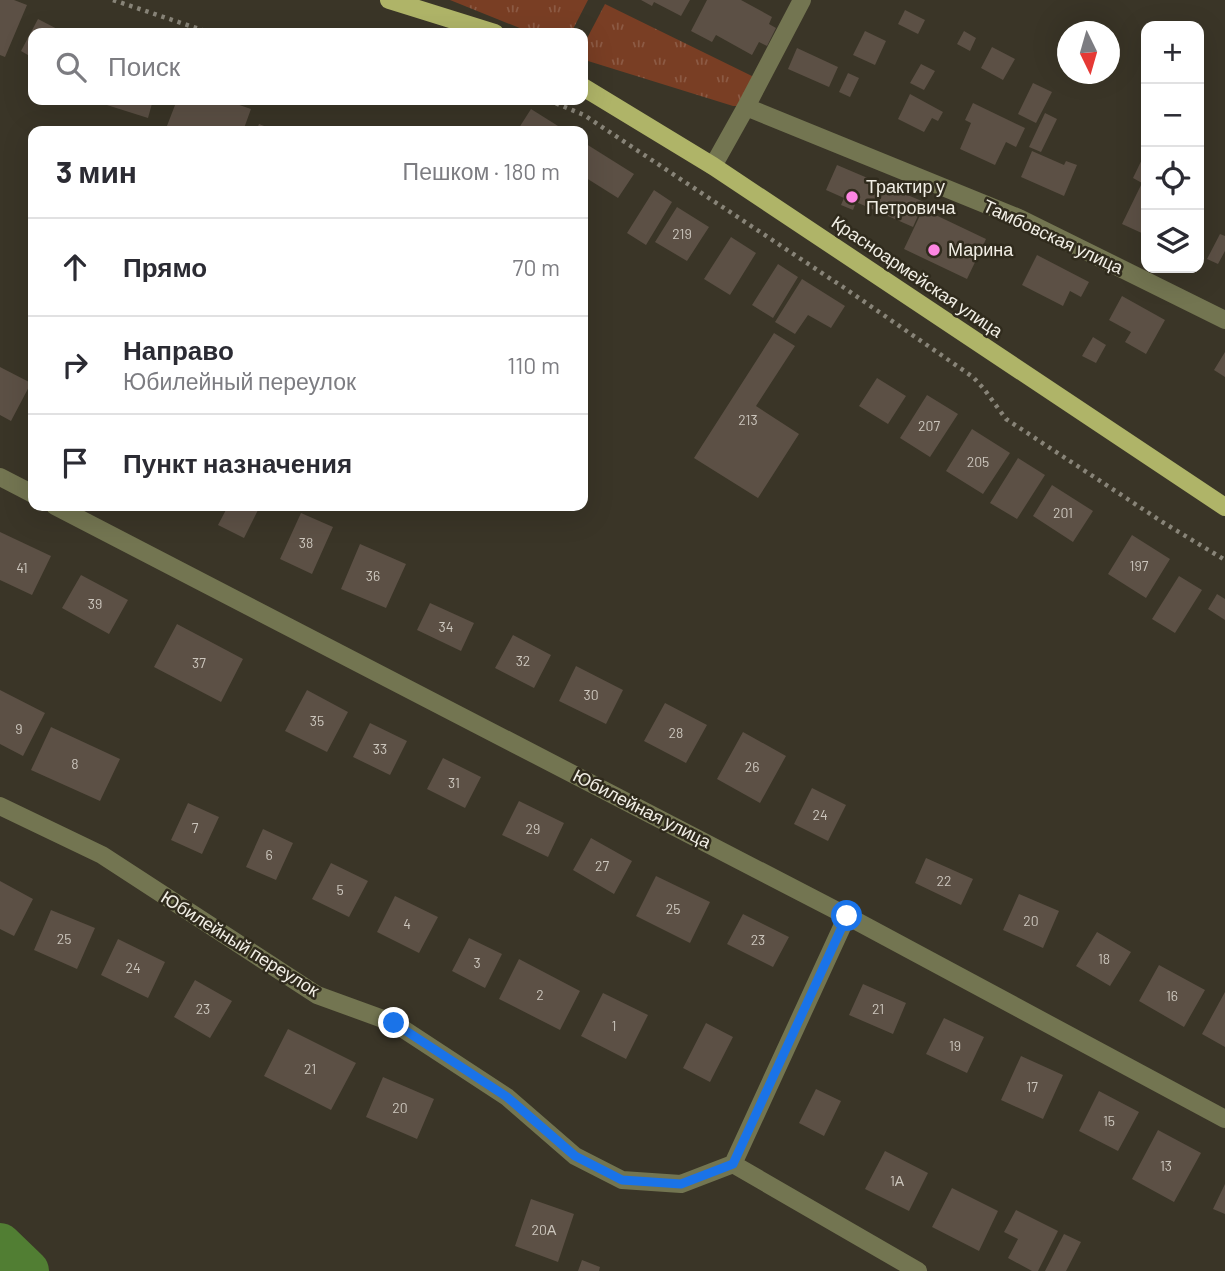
<!DOCTYPE html>
<html lang="ru">
<head>
<meta charset="utf-8">
<style>
  body { margin:0; font-family:Barlow,sans-serif; background:#f7f7f7; color:#2b2b33 }
  .controls { position:absolute; right:21px; top:21px; display:grid; overflow:hidden; border-radius:14px; box-shadow:0 7px 28px #0002 }
  .controls button { width:63px; height:63px; display:grid; place-items:center; padding:0; border:0; border-bottom:2px solid #e1e1e2; background:#fff; color:#2b2b33; font:35px sans-serif }
  .compass { position:absolute; left:1057px; top:21px; width:63px; height:63px; border-radius:50%; background:#fff; box-shadow:0 7px 28px #0002; rotate:175deg }
  .stop { position:absolute; width:21px; height:21px; margin:-16px; border:5px solid #1a73e8; border-radius:50%; background:#fff }
  .stop.end { background:#1a73e8; border-color:#fff; box-shadow:0 2px 7px #0008 }
  .list { margin:0; padding:0; list-style:none }
  h2 { display:flex; justify-content:space-between; align-items:center; height:91px; margin:0; padding:0 28px; font-size:30px }
  h2 small { font-size:23px; font-weight:400; color:#7c7c81 }
  .list li { display:grid; grid-template-columns:46px 1fr auto; gap:21px; align-items:center; box-sizing:border-box; height:98px; padding:0 28px; border-top:2px solid #e1e1e2 }
  .list b { display:block; font-size:26px; white-space:nowrap }
  .list p { margin:0; font-size:23px; white-space:nowrap; color:#7c7c81 }
  .list em { font-size:23px; font-style:normal; color:#7c7c81 }
  .icon { flex:none; width:38px; height:38px; fill:none; stroke:currentColor; stroke-width:2; stroke-linecap:round; stroke-linejoin:round }
  .map { position:relative; flex:none; width:1225px; height:1271px; overflow:hidden }
  .search { position:absolute; background:#fff; box-shadow:0 7px 28px #0002; left:28px; top:28px; width:560px; height:77px; display:flex; align-items:center; gap:18px; box-sizing:border-box; padding:0 24px; border-radius:14px; color:#7c7c81; font-size:26px }
  .panel { position:absolute; background:#fff; box-shadow:0 7px 28px #0002; left:28px; top:126px; width:560px; height:385px; border-radius:14px }
  .map>svg:first-child { display:block }
  .grass { fill:url(#grass-tufts) }
  .lines { fill:none; stroke-linecap:round; stroke-linejoin:round }
  .river { stroke:#517e33; stroke-width:44 }
  .building { fill:#5c5045 }
  .path { stroke:#888478; stroke-width:4.5; stroke-dasharray:3.5 5; stroke-linecap:butt }
  .minor { stroke:#737551; stroke-width:18 }
  .major { stroke:#afb468; stroke-width:18 }
  .route { stroke:#1a73e8; stroke-width:9 }
  .poi-dot { fill:#fd86e2; stroke:#302b1d; stroke-width:2.5 }
  .labels { text-anchor:middle; stroke-width:5; stroke-linejoin:round; paint-order:stroke }
  .number-label { font-size:14px; fill:#ccc6bd }
  .poi-label { font-size:18px; fill:#f1eee5; stroke:#302b1d; text-anchor:start }
  .street-label { font-size:18px; fill:#f1eee5; stroke:#302b1d }
</style>
</head>
<body>
<div class="map">
<svg width="1225" height="1271" viewBox="0 0 1225 1271">
  <defs>
    <pattern id="grass-tufts" width="24" height="20" patternUnits="userSpaceOnUse" patternTransform="scale(1.75)"><rect width="24" height="20" fill="#793e24"/><path d="M3 7l-1-3M5 7V3M7 7l1-3M15 17l-1-3M17 17v-4M19 17l1-3" fill="none" stroke="#8c5a44"/></pattern>
  </defs>
  <rect width="100%" height="100%" fill="#3a3527"/>
  <path class="grass" d="M450,0H588L571,33H532Z
    M605,4L756,78L737,106H733L588,61L583,59V46Z"/>
  <g class="lines">
    <path class="river" d="M0,1245L27,1271"/>
  </g>
  <path class="building" d="M0,0H14L27,5L5,57L0,55Z
    M641,0H690L681,16L654,2L652,6Z
    M707,0H741L772,17L769,24L776,28L767,46L759,42L752,55L716,35L712,42L691,31Z
    M905,10L925,20L918,34L898,24Z
    M38,19L65,33H33V58L21,51Z
    M865,31L886,41L875,65L853,55Z
    M964,31L976,38L970,51L957,44Z
    M992,47L1015,59L1003,80L981,68Z
    M797,48L838,67L829,87L788,69Z
    M921,64L935,71L924,90L910,83Z
    M848,73L859,78L850,97L839,92Z
    M1033,83L1052,92L1036,123L1018,114Z
    M910,94L943,112L938,121L932,118L924,132L898,119Z
    M91,100H153L148,118Z
    M177,100H225L251,109L243,131H165Z
    M973,103L1025,128L1016,147L1006,142L995,165L960,149L971,123L965,120Z
    M531,109L566,131H517Z
    M1045,113L1057,119L1041,152L1029,147Z
    M259,124L277,131H256Z
    M583,142L634,174L618,198L583,176Z
    M1032,151L1064,165L1066,161L1077,165L1064,196L1021,177Z
    M1146,151V235L1122,224L1142,183L1133,178Z
    M837,165L924,202L913,227L856,202L853,210L841,205L844,198L826,190Z
    M654,190L672,202L646,245L627,233Z
    M677,207L709,227L687,261L655,242Z
    M923,209L986,239L967,279L904,249Z
    M1220,234L1225,236V251L1218,264L1207,259Z
    M731,237L756,253L730,295L704,279Z
    M1037,255L1089,282L1081,297L1070,291L1063,306L1022,285Z
    M778,264L798,277L773,318L752,305Z
    M802,279L845,306L831,328L808,315L795,334L775,322Z
    M1122,296L1165,320L1146,354L1125,342L1131,332L1109,320Z
    M774,333L795,346L756,406L799,434L758,498L694,458Z
    M1093,337L1106,345L1096,363L1082,356Z
    M1225,352V377L1214,370Z
    M0,367L31,383L11,421L0,415Z
    M877,378L906,396L888,424L859,406Z
    M927,395L958,414L930,457L900,438Z
    M972,429L1010,453L983,494L946,471Z
    M1018,458L1045,475L1017,519L990,503Z
    M1052,485L1093,511L1073,542L1033,516Z
    M228,506H260L244,538L218,525Z
    M301,513L333,527L312,574L280,559Z
    M0,532L51,556L32,595L0,580Z
    M1132,535L1170,559L1146,598L1108,574Z
    M360,544L406,564L386,608L341,589Z
    M81,575L128,600L109,634L62,608Z
    M1179,576L1202,590L1175,633L1152,619Z
    M1217,594L1225,599V620L1208,609Z
    M430,603L474,623L461,651L417,630Z
    M177,624L243,659L221,702L154,667Z
    M513,635L551,655L534,688L495,668Z
    M576,666L623,690L606,724L559,701Z
    M0,690L45,713L23,756L0,744Z
    M307,690L348,712L327,752L285,731Z
    M665,703L707,725L686,763L644,741Z
    M370,723L407,741L390,775L353,757Z
    M51,727L120,759L100,801L31,770Z
    M743,732L786,756L760,803L717,779Z
    M443,758L481,777L465,808L427,789Z
    M812,788L846,805L828,841L794,824Z
    M519,801L564,823L548,857L502,835Z
    M188,803L219,817L202,854L171,840Z
    M263,829L293,843L276,880L246,867Z
    M591,838L632,861L614,894L573,870Z
    M926,858L973,879L961,905L915,883Z
    M331,863L368,881L349,917L312,899Z
    M656,876L710,902L690,943L636,916Z
    M0,881L33,899L14,936L0,929Z
    M1019,894L1059,911L1043,948L1003,930Z
    M395,896L438,917L419,953L377,932Z
    M51,910L95,928L77,969L34,950Z
    M743,914L789,937L773,967L727,944Z
    M1097,932L1131,952L1110,986L1076,966Z
    M469,938L502,954L485,988L452,971Z
    M118,939L165,962L148,998L101,975Z
    M519,959L580,991L560,1030L499,999Z
    M1159,965L1205,990L1184,1027L1139,1001Z
    M195,980L232,1001L210,1038L174,1017Z
    M863,984L906,1003L893,1034L849,1015Z
    M1225,992V1047L1202,1034Z
    M603,993L648,1015L626,1059L581,1036Z
    M944,1018L984,1037L967,1073L926,1054Z
    M706,1023L733,1037L710,1082L683,1068Z
    M288,1029L356,1063L331,1110L264,1076Z
    M1021,1056L1063,1075L1043,1119L1001,1100Z
    M383,1077L434,1099L417,1139L366,1117Z
    M816,1089L841,1101L824,1136L799,1123Z
    M1099,1091L1139,1112L1118,1151L1079,1131Z
    M1158,1130L1201,1153L1174,1202L1132,1179Z
    M885,1151L928,1173L909,1211L865,1189Z
    M1225,1184V1214L1213,1209Z
    M952,1188L998,1211L979,1251L932,1227Z
    M531,1199L574,1214L558,1262L515,1246Z
    M1016,1210L1058,1231L1038,1271H1032L1008,1258L1018,1239L1004,1232Z
    M1064,1234L1081,1242L1066,1271H1045Z
    M582,1260L600,1267L599,1271H578Z"/>
  <g class="lines">
    <path class="path" d="M113,0L211,33
      M548,100L584,115L843,287L973,377L984,389L1006,419L1164,523L1225,560"/>
    <path class="minor" d="M746,107L802,0
      M713,166L746,107L1019,218L1225,320
      M0,477L33,494
      M55,506L847,916L1225,1119
      M0,806L102,855L317,995L394,1023L507,1097L575,1156L622,1180L681,1184L733,1164L918,1271
      M733,1164L847,916"/>
    <path class="major" d="M389,0L495,33
      M583,87L713,166L1225,507"/>
  </g>
  <g class="lines">
    <path class="route" d="M394,1023L507,1097L575,1156L622,1180L681,1184L733,1164L847,916"/>
  </g>
  <g class="poi-dot">
    <circle cx="852" cy="197" r="7"/>
    <circle cx="934" cy="250" r="7"/>
  </g>
  <g class="labels">
    <g class="number-label">
      <text x="682" y="239">219</text>
      <text x="748" y="425">213</text>
      <text x="929" y="431">207</text>
      <text x="978" y="467">205</text>
      <text x="1063" y="518">201</text>
      <text x="306" y="548">38</text>
      <text x="1139" y="571">197</text>
      <text x="22" y="573">41</text>
      <text x="373" y="581">36</text>
      <text x="95" y="609">39</text>
      <text x="446" y="632">34</text>
      <text x="523" y="666">32</text>
      <text x="199" y="668">37</text>
      <text x="591" y="700">30</text>
      <text x="317" y="726">35</text>
      <text x="19" y="734">9</text>
      <text x="676" y="738">28</text>
      <text x="380" y="754">33</text>
      <text x="75" y="769">8</text>
      <text x="752" y="772">26</text>
      <text x="454" y="788">31</text>
      <text x="820" y="820">24</text>
      <text x="195" y="833">7</text>
      <text x="533" y="834">29</text>
      <text x="269" y="860">6</text>
      <text x="602" y="871">27</text>
      <text x="944" y="886">22</text>
      <text x="340" y="895">5</text>
      <text x="673" y="914">25</text>
      <text x="1031" y="926">20</text>
      <text x="407" y="929">4</text>
      <text x="64" y="944">25</text>
      <text x="758" y="945">23</text>
      <text x="1104" y="964">18</text>
      <text x="477" y="968">3</text>
      <text x="133" y="973">24</text>
      <text x="540" y="1000">2</text>
      <text x="1172" y="1001">16</text>
      <text x="203" y="1014">23</text>
      <text x="878" y="1014">21</text>
      <text x="614" y="1031">1</text>
      <text x="955" y="1051">19</text>
      <text x="310" y="1074">21</text>
      <text x="1032" y="1092">17</text>
      <text x="400" y="1113">20</text>
      <text x="1109" y="1126">15</text>
      <text x="1166" y="1171">13</text>
      <text x="897" y="1186">1А</text>
      <text x="544" y="1235">20А</text>
    </g>
    <g class="poi-label">
      <text x="866" y="193">Трактир у<tspan x="866" dy="21">Петровича</tspan></text>
      <text x="948" y="256">Марина</text>
    </g>
    <g class="street-label">
      <text transform="translate(1053 237) rotate(25)" y="6">Тамбовская улица</text>
      <text transform="translate(917 277) rotate(34)" y="6">Красноармейская улица</text>
      <text transform="translate(642 809) rotate(27)" y="6">Юбилейная улица</text>
      <text transform="translate(240 944) rotate(32)" y="6">Юбилейный переулок</text>
    </g>
  </g>
</svg>
<div class="controls">
<button>+</button>
<button>−</button>
<button><svg class="icon" aria-label="locate" viewBox="0 0 24 24"><circle cx="12" cy="12" r="6"/><path d="M12 2v4M12 18v4M2 12h4M18 12h4"/></svg></button>
<button><svg class="icon" aria-label="layers" viewBox="0 0 24 24"><path d="M12 4l9 5-9 5-9-5zM3 14l9 5 9-5"/></svg></button>
</div>
<svg class="compass" viewBox="-18 -18 36 36"><path d="M0-13l5 13h-10z" fill="#e53935"/><path d="M0 13l5-13h-10z" fill="#7c7c81"/></svg>
<div class="stop" style="left:847px;top:916px"></div>
<div class="stop end" style="left:394px;top:1023px"></div>
<div class="search"><svg class="icon" aria-label="search" viewBox="0 0 24 24"><circle cx="10" cy="10" r="6"/><path d="M15 15l6 6"/></svg>Поиск</div>
<section class="panel">
<h2>3 мин<small>Пешком · 180 m</small></h2>
<ul class="list">
<li><svg class="icon" aria-label="ahead" viewBox="0 0 24 24"><path d="M12 20V5M6 11l6-6 6 6"/></svg><div><b>Прямо</b></div><em>70 m</em></li>
<li><svg class="icon" aria-label="right" viewBox="0 0 24 24"><path d="M7 20v-9h11M14 6l5 5-5 5"/></svg><div><b>Направо</b><p>Юбилейный переулок</p></div><em>110 m</em></li>
<li><svg class="icon" aria-label="arrive" viewBox="0 0 24 24"><path d="M6 21V4h12l-3 4 3 4H6"/></svg><div><b>Пункт назначения</b></div></li>
</ul>
</section>
</div>
</body>
</html>
